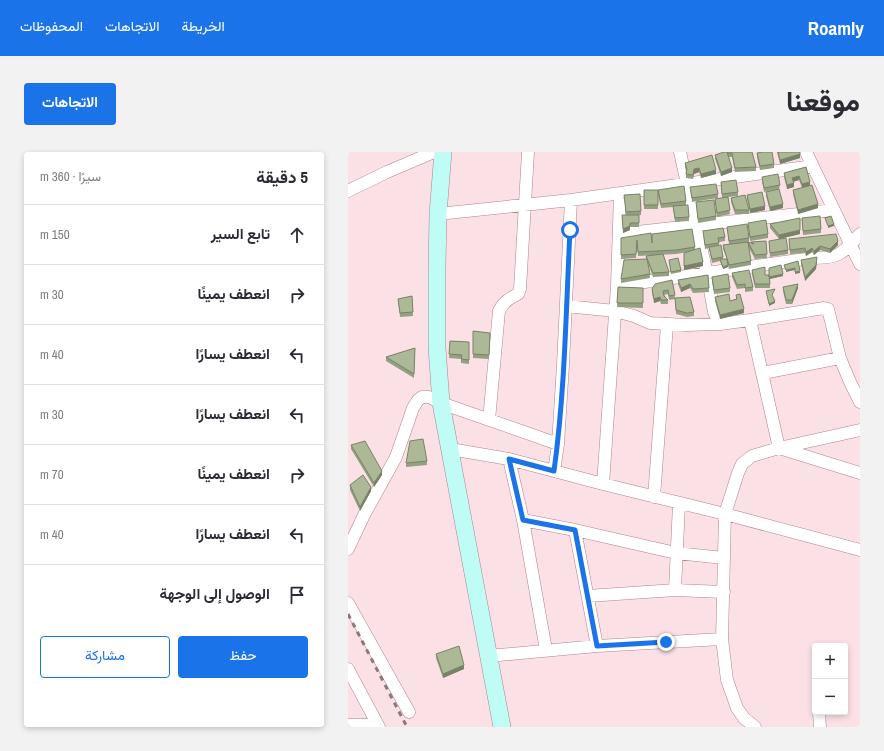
<!DOCTYPE html>
<html lang="ar">
<head>
<meta charset="utf-8">
<style>
  body { margin:0; font-family:"Archivo Narrow",Vazirmatn,sans-serif; background:#f2f2f3; color:#2b2b33; direction:rtl }
  .controls { position:absolute; right:12px; bottom:12px; display:grid; overflow:hidden; border-radius:4px; box-shadow:0 2px 6px #0003 }
  .controls button { width:36px; height:36px; display:grid; place-items:center; padding:0; border:0; border-bottom:1px solid #e1e1e2; background:#fff; color:#2b2b33; font:20px sans-serif }
  .stop { position:absolute; width:12px; height:12px; margin:-9px; border:3px solid #1a73e8; border-radius:50%; background:#fff }
  .stop.end { background:#1a73e8; border-color:#fff; box-shadow:0 1px 4px #0008 }
  .list { margin:0; padding:0; list-style:none }
  h2 { display:flex; justify-content:space-between; align-items:center; height:52px; margin:0; padding:0 16px; font-size:17px }
  h2 small { font-size:13px; font-weight:400; color:#7c7c81 }
  .list li { display:grid; grid-template-columns:26px 1fr auto; gap:12px; align-items:center; box-sizing:border-box; height:60px; padding:0 16px; border-top:1px solid #e1e1e2 }
  .list b { display:block; font-size:15px; white-space:nowrap }
  .list em { font-size:13px; font-style:normal; color:#7c7c81 }
  .actions { display:flex; gap:8px; padding:12px 16px }
  .actions a { flex:1; padding:9px 0; border:1px solid #1a73e8; border-radius:4px; text-align:center; font-size:14px; color:#1a73e8 }
  .actions .main { background:#1a73e8; color:#fff }
  .icon { flex:none; width:22px; height:22px; fill:none; stroke:currentColor; stroke-width:2; stroke-linecap:round; stroke-linejoin:round }
  .map { position:relative; flex:none; width:512px; height:575px; overflow:hidden; direction:ltr; border-radius:4px }
  header { display:flex; align-items:center; gap:24px; box-sizing:border-box; height:56px; padding:0 20px; background:#1a73e8; color:#fff }
  header strong { font-size:19px }
  nav { display:flex; gap:22px; margin-inline-start:auto; font-size:14px }
  .intro { display:flex; align-items:center; justify-content:space-between; box-sizing:border-box; height:96px; padding:0 24px }
  h1 { margin:0; font-size:28px }
  .button { padding:10px 18px; border-radius:4px; background:#1a73e8; color:#fff; font-size:14px; font-weight:700 }
  main { display:flex; gap:24px; padding:0 24px }
  aside { flex:1; background:#fff; border-radius:4px; box-shadow:0 2px 6px #0003 }
  .map>svg:first-child { display:block }
  .lines { fill:none; stroke-linecap:round; stroke-linejoin:round }
  .street-casing { stroke:#ac848d; stroke-width:13 }
  .secondary-casing { stroke:#ac848d; stroke-width:18 }
  .street { stroke:#fff; stroke-width:12 }
  .secondary { stroke:#befcf5; stroke-width:17 }
  .rail { stroke:#8c787c; stroke-width:3; stroke-dasharray:5 5; stroke-linecap:butt }
  .wall { fill:#959f81 }
  .shaded-wall { fill:#798269 }
  .building { fill:#adb996; stroke:#798269 }
  .route { stroke:#1a73e8; stroke-width:5 }
</style>
</head>
<body>
<header>
<strong>Roamly</strong>
<nav><a>الخريطة</a><a>الاتجاهات</a><a>المحفوظات</a></nav>
</header>
<div class="intro"><h1>موقعنا</h1><a class="button">الاتجاهات</a></div>
<main>
<div class="map">
<svg width="512" height="575" viewBox="0 0 512 575">
  <rect width="100%" height="100%" fill="#fbe1e6"/>
  <g class="lines">
    <g class="street-casing">
      <path id="street" d="M332,0L359,122L366,160L372,172
        M458,0L512,112
        M0,39L39,20L86,0
        M90,62L223,48L465,14
        M271,82L486,58
        M269,134L464,106C492,106 494,102 512,82
        M218,154L267,159L286,164L302,171L338,173L372,172L402,168L476,156L480,157L492,206L502,230L512,250
        M402,168L431,296L512,321
        M415,221L492,206
        M141,268L151,159C155,150 162,146 170,142L172,137L180,0
        M102,297L161,307L255,332L377,362L512,398
        M161,307L175,368L198,498
        M206,319L210,292L215,213L223,48
        M255,332L269,134L272,41
        M306,345L319,173
        M175,368L227,378L328,401L376,406
        M227,378L249,494
        M0,397L16,363L48,305L65,256L70,248L74,245H81L93,251L210,292
        M327,438L331,352
        M240,444L327,438L376,440
        M0,451L61,560
        M140,504L249,494L374,487
        M0,517L31,575
        M471,560L472,575
        M0,573H30
        M407,575L396,566L389,556L379,528L374,487L377,362L390,321L394,312L404,304L431,296L512,278"/>
    </g>
    <g class="secondary-casing">
      <path id="secondary" d="M95,0L90,62L89,115V196L93,251L154,575"/>
    </g>
    <use href="#street" class="street"/>
    <use href="#secondary" class="secondary"/>
    <path class="rail" d="M0,462L59,575"/>
  </g>
  <path class="wall" d="M379,0H404L408,15V19L387,20L384,5H381L384,20L373,24L367,7V3Z
    M429,0H452V6L432,12Z
    M409,1L426,12V16L412,18L409,5Z
    M337,11L368,22L353,26L351,20L346,22L345,27L338,26V20L337,15Z
    M458,15L462,33L470,56L450,62L445,42V38L454,36L451,28L445,30L446,35L439,37L436,25V21Z
    M414,25L432,33L431,37L435,56L422,59L418,44V40L428,37L416,40L414,29Z
    M373,30L390,40V44L380,45L382,62L369,65L367,47L374,46Z
    M342,35L370,42V46L344,50Z
    M296,38H310L338,49V53L341,65V69L327,70L325,55L313,56L310,43V57H296Z
    M276,43L293,59V63H291V75H282V78L275,81L274,63H278Z
    M399,43L417,58L402,61L399,47Z
    M383,46L401,58V62H387L383,50Z
    M348,50L368,64V68L350,71Z
    M454,66L473,77V81L455,83Z
    M400,71L420,82V86L402,89Z
    M422,72L452,82L431,87L422,76Z
    M379,75L401,86V90H400L403,91V90L418,89L419,106L407,107L401,96L403,109V113L381,117L380,114V115L375,117L372,109L364,111L361,96L357,97L355,79L377,85V89L371,90V93L375,105V107H379L375,97V93L381,92Z
    M273,86L304,91L347,95V98L355,114L336,118L340,100L328,102L290,104L289,92L288,106L273,107Z
    M441,87L490,93L482,101L472,98L466,103L464,100L458,104L457,101L442,102Z
    M421,89L440,98V102L422,105Z
    M298,104L321,120V124L305,125L300,111L302,126L273,131V127L298,107Z
    M321,108L333,118V120L323,122Z
    M453,108L469,110L468,117L457,129L453,112Z
    M404,118L417,123L435,124L422,127V136H407L404,122Z
    M384,121L405,135V139L397,140V136L389,137L384,125Z
    M360,123L361,140L345,141L342,136L333,140L330,132V128Z
    M364,125L382,136V140L366,142L364,129Z
    M324,128L327,146L346,160V164L339,165L328,162L327,147L321,148L320,142L316,143L320,148V152H313L312,149L306,151L304,141V137Z
    M270,135L295,136V156L269,155Z
    M435,135L450,136L444,152H438L435,139Z
    M388,143L396,161L372,167L367,149V145L382,149L388,147Z
    M64,144L65,164L52,165L50,147Z
    M125,179L142,181L141,207L125,206Z
    M102,189L121,190V212L113,211V207L101,206Z
    M67,196L66,226L38,209V205Z
    M3,293L34,323L26,335L3,297Z
    M79,309V313L58,315V311Z
    M2,333L23,339L12,359L2,338Z
    M88,502L116,517L95,526L88,506Z"/>
  <path class="shaded-wall" d="M452,2V6L432,12V8Z
    M351,16V20L346,22L345,27L346,17Z
    M384,16V20L373,24V20Z
    M368,18V22L353,26V22Z
    M451,24V28L444,30V26Z
    M462,30V34L454,36V32Z
    M446,31V35L439,37V33Z
    M435,52V56L422,59V55Z
    M470,52V56L450,62V58Z
    M417,54V58L402,61V57Z
    M486,72V74L480,76V74Z
    M282,74V78L275,81V77Z
    M452,78V82L431,87V83Z
    M490,89V93L482,101V97Z
    M472,94V98L466,103V99Z
    M464,96V100L458,104V100Z
    M469,105L468,117L457,129V125Z
    M355,110V114L336,118V114Z
    M380,113V115L375,117V115Z
    M447,116V118L438,120V118Z
    M452,119V121L447,122V120Z
    M435,122V124L421,127V125Z
    M342,132V136L333,140V136Z
    M450,132V136L444,152V148Z
    M312,145V149L306,151V147Z
    M427,149V151L421,154V152Z
    M396,157V161L372,167V163Z
    M34,319V323L26,335V331Z
    M23,335V339L12,359V355Z
    M116,513V517L95,526V522Z"/>
  <path class="building" d="M376,0H379L384,16L373,20L367,3Z
    M379,0H404L408,15L387,16L384,1H380Z
    M415,0H424L426,12L412,14L409,1Z
    M430,0H452V2L432,8Z
    M364,3L368,18L353,22L351,16L346,17L345,23L338,22L339,17L337,11Z
    M458,15L462,30L454,32L451,24L444,26L446,31L439,33L436,21Z
    M430,22L432,33L416,36L414,25Z
    M388,28L390,40L374,42L373,30Z
    M368,32L370,42L344,46L342,35Z
    M464,33L470,52L450,58L445,38Z
    M336,34L338,49L313,52L310,38Z
    M431,37L435,52L422,55L418,40Z
    M296,38H310V53H296Z
    M414,40L417,54L402,57L399,43Z
    M292,42L293,59L278,60L276,43Z
    M397,43L401,58H387L383,46Z
    M380,45L382,58L369,61L367,47Z
    M366,48L368,64L350,67L348,50Z
    M340,53L341,65L327,66L325,54Z
    M274,63H291V71H282V74L275,77Z
    M472,64L473,77L455,79L454,66Z
    M483,64L486,72L480,74L477,66Z
    M452,66V78L431,83L422,72Z
    M418,68L420,82L402,85L400,71Z
    M399,72L401,86L381,89L379,75Z
    M375,76L377,85L370,86L371,91L357,93L355,79Z
    M344,77L347,95L328,98L290,100L289,88L288,102L273,103V86L303,81L304,91V82Z
    M488,82L490,89L482,97L472,94L466,99L464,96L458,100L457,96L442,98L441,87Z
    M438,86L440,98L422,101L421,89Z
    M418,89L419,102L407,103L400,90L406,92L403,90Z
    M400,90L403,109L381,113L375,93Z
    M373,93L375,105L364,107L361,95Z
    M352,96L355,110L336,114V101Z
    M315,102L321,120L305,121L298,104Z
    M469,105L468,113L457,125L453,108Z
    M330,106L333,118L323,120L321,108Z
    M299,107L302,122L273,127L276,108Z
    M372,107H379L380,113L375,115Z
    M450,109L452,119L447,120V116L438,118L436,113Z
    M433,113L435,122L421,125V116Z
    M417,115V123H421L422,132H407L404,118Z
    M401,118L405,135L397,136V132L389,133L384,121Z
    M380,122L382,136L366,138L364,125Z
    M360,123L361,136L345,137L342,132L333,136L330,128Z
    M324,128L327,143L321,144L320,138L315,139L316,144L320,148H313L312,145L306,147L304,137L307,132Z
    M450,132L444,148H438L435,135Z
    M270,135L295,136V151H269Z
    M427,137L424,143L427,149L421,152L418,139Z
    M381,142L382,149L389,147L388,143L392,142L396,157L372,163L367,145Z
    M64,144L65,160L52,161L50,147Z
    M342,145L346,160L339,161L328,158L327,146Z
    M125,179L142,181L141,203L125,202Z
    M102,189L121,190V208L113,207L114,203L101,202Z
    M67,196L66,222L38,205Z
    M75,287L79,309L58,311L62,289Z
    M17,289L34,319L26,331L3,293Z
    M15,323L23,335L12,355L2,333Z
    M111,494L116,513L95,522L88,502Z"/>
  <g class="lines">
    <path class="route" d="M222,78C218,158 217,239 206,319L161,307L175,368L227,378L249,494L318,490"/>
  </g>
</svg>
<div class="controls">
<button>+</button>
<button>−</button>
</div>
<div class="stop" style="left:222px;top:78px"></div>
<div class="stop end" style="left:318px;top:490px"></div>
</div>
<aside>
<h2>5 دقيقة<small>سيرًا · 360 m</small></h2>
<ul class="list">
<li><svg class="icon" aria-label="ahead" viewBox="0 0 24 24"><path d="M12 20V5M6 11l6-6 6 6"/></svg><div><b>تابع السير</b></div><em>150 m</em></li>
<li><svg class="icon" aria-label="right" viewBox="0 0 24 24"><path d="M7 20v-9h11M14 6l5 5-5 5"/></svg><div><b>انعطف يمينًا</b></div><em>30 m</em></li>
<li><svg class="icon" aria-label="left" viewBox="0 0 24 24"><path d="M17 20v-9H6M10 6l-5 5 5 5"/></svg><div><b>انعطف يسارًا</b></div><em>40 m</em></li>
<li><svg class="icon" aria-label="left" viewBox="0 0 24 24"><path d="M17 20v-9H6M10 6l-5 5 5 5"/></svg><div><b>انعطف يسارًا</b></div><em>30 m</em></li>
<li><svg class="icon" aria-label="right" viewBox="0 0 24 24"><path d="M7 20v-9h11M14 6l5 5-5 5"/></svg><div><b>انعطف يمينًا</b></div><em>70 m</em></li>
<li><svg class="icon" aria-label="left" viewBox="0 0 24 24"><path d="M17 20v-9H6M10 6l-5 5 5 5"/></svg><div><b>انعطف يسارًا</b></div><em>40 m</em></li>
<li><svg class="icon" aria-label="arrive" viewBox="0 0 24 24"><path d="M6 21V4h12l-3 4 3 4H6"/></svg><div><b>الوصول إلى الوجهة</b></div></li>
</ul>
<div class="actions"><a class="main">حفظ</a><a>مشاركة</a></div>
</aside>
</main>
</body>
</html>
